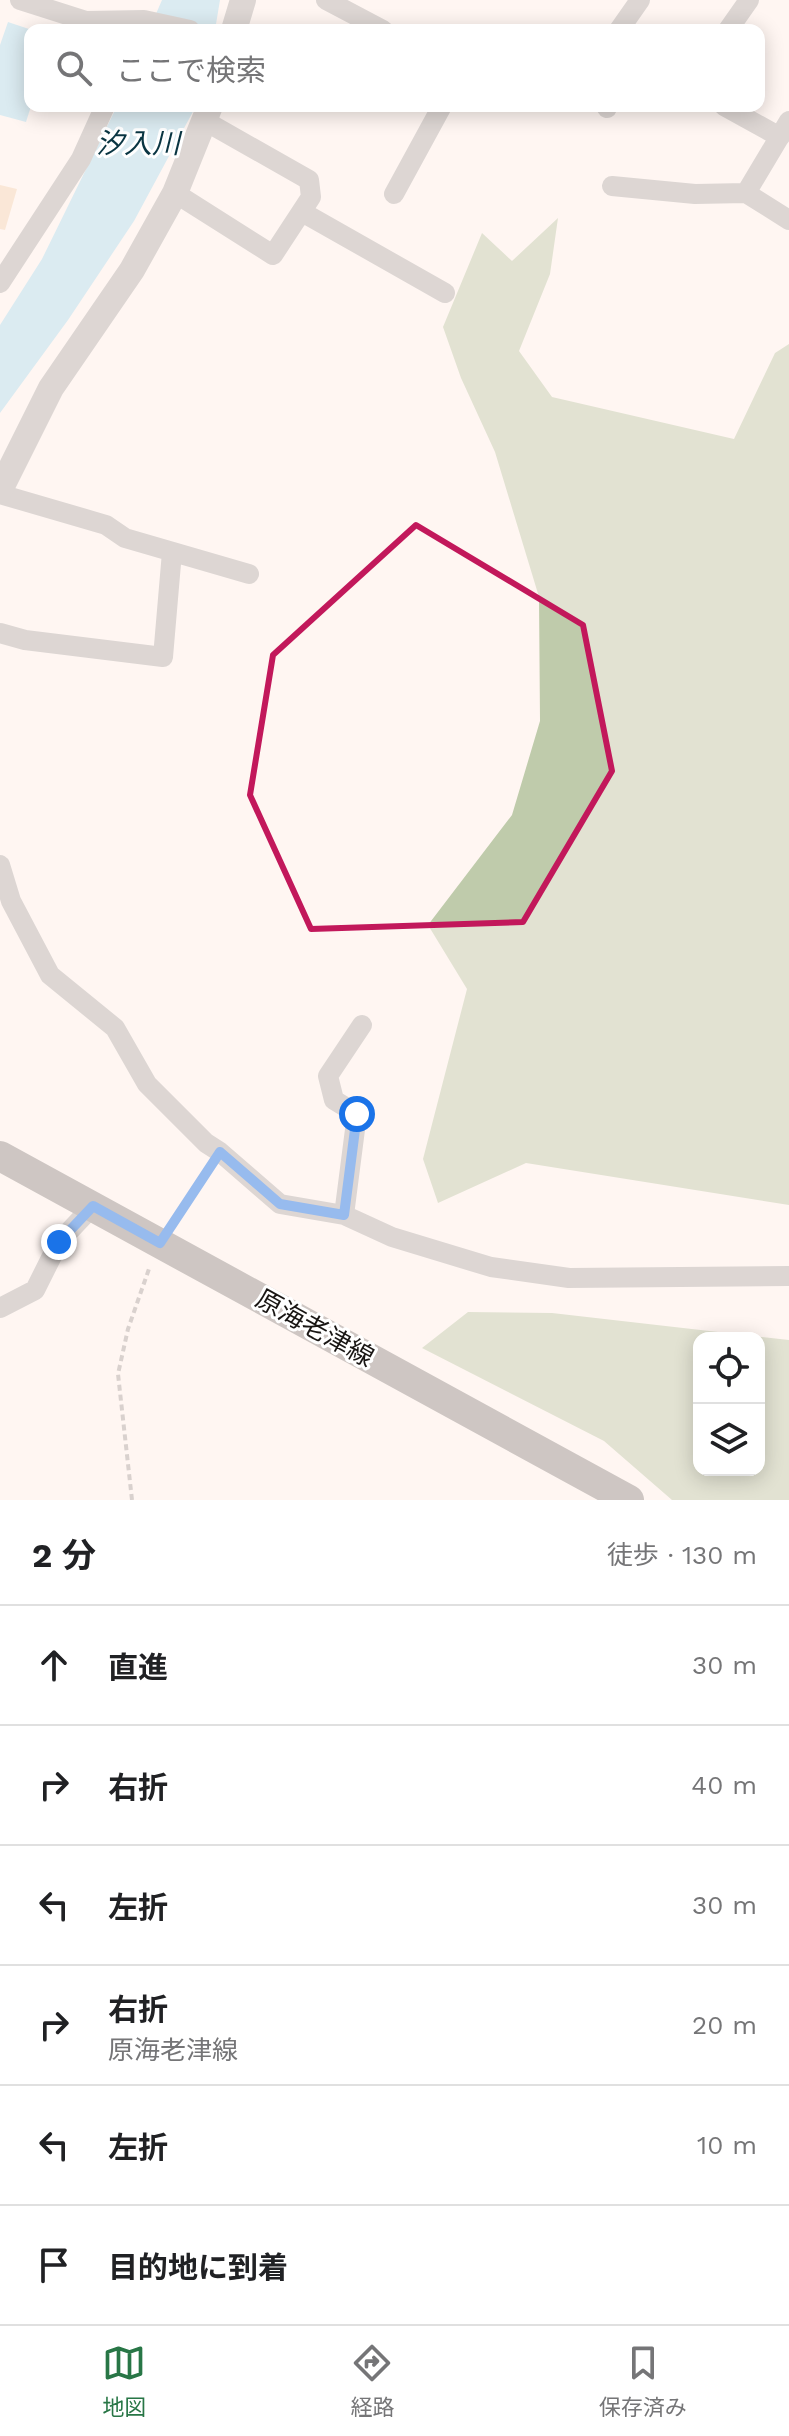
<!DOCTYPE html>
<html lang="ja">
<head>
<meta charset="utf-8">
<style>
  body { margin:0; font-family:"Work Sans","Noto Sans JP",sans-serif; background:#f6f6f6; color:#202124 }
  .controls { position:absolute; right:24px; bottom:24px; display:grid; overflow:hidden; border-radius:16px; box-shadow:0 4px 20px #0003 }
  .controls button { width:72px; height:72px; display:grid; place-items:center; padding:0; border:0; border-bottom:2px solid #e0e0e0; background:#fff; color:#202124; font:40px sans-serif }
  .stop { position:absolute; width:24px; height:24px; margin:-18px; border:6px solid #1a73e8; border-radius:50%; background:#fff }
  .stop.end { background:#1a73e8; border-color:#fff; box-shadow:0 2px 8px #0008 }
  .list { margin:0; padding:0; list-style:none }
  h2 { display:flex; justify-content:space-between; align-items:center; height:104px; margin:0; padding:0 32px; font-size:34px }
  h2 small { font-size:26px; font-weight:400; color:#757577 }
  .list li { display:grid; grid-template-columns:52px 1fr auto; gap:24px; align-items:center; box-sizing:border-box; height:120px; padding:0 32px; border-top:2px solid #e0e0e0 }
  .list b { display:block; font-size:30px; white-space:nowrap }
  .list p { margin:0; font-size:26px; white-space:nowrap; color:#757577 }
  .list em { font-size:26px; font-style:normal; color:#757577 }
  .icon { flex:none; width:44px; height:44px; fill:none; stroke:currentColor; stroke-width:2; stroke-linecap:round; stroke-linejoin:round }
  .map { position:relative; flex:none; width:789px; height:1500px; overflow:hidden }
  .search { position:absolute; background:#fff; box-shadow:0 4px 20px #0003; left:24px; right:24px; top:24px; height:88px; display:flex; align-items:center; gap:20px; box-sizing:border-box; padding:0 28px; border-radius:16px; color:#757577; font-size:30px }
  .sheet { height:824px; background:#fff }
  nav { display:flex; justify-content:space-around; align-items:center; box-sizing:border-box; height:112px; border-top:2px solid #e0e0e0; background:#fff; font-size:22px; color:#757577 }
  nav a { display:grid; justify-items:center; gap:4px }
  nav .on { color:#287646 }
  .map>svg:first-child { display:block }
  .green { fill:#bfcbab; fill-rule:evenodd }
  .water { fill:#afdef0 }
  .building { fill:#f4d6b5 }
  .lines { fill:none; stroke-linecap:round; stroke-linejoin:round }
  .path { stroke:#aca5a2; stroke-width:4; stroke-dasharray:6 4; stroke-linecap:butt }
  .minor { stroke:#b3b0ae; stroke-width:20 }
  .tertiary { stroke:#b3b0ae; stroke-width:26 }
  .secondary { stroke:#928d8a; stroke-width:30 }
  .route { stroke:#1a73e8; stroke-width:10 }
  .marked { fill:none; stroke:#c2185b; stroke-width:6; stroke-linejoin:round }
  .labels { text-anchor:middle; stroke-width:6; stroke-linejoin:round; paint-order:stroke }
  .street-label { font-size:26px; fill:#191614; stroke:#fff }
  .water-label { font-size:28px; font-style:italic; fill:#093542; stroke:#fff }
</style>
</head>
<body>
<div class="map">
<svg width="789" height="1500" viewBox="0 0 789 1500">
  <rect width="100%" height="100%" fill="#fff6f2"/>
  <path class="green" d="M558,218L550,274L519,351L552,397L734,439L775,353L789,344V1205L526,1163L438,1203L423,1159L467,989L428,925L512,815L540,721L539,597L495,452L461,378L443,327L482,233L512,261Z
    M468,1312L552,1313L789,1340V1500H672L604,1441L422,1348ZM699,1338H759V1470H699Z"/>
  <path class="water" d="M162,0H220L215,30H149Z
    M8,22L32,30H30L31,106L26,122L0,115V45Z
    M117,106H196L134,221L68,320L0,413V325L42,259Z"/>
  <path class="building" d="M0,185L17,189L5,230L0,229Z"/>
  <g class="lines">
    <path class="path" d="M173,1223L208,1171
      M132,1500L118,1374L128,1329L150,1266"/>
    <path class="minor" d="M20,0L86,21L144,20L190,30
      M326,0L383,30
      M619,30L640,0
      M728,30L749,0
      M606,106L607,108
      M724,106L780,137
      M612,186L695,194L746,193L789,220
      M175,193L273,255L311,197L309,180L205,121
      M746,193L789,121
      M394,194L442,106
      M302,212L445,293
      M0,283L81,159L105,106
      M0,494L106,525L125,538L249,574
      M0,633L25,640L163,657L172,552
      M0,865L11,901L50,975L115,1028L147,1084L206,1143L220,1152L280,1204L344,1215L392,1237L491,1267L569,1278L789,1276
      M344,1215L357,1114L334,1100L328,1076L362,1025
      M0,1308L35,1290L59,1242L93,1206"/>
    <path class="tertiary" d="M234,30L243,0
      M0,490L51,388L132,270L175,193L210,106"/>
    <path class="secondary" d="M0,1156L629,1500"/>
  </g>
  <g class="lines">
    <path class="route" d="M59,1242L93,1206L160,1243L220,1152L280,1204L344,1215L357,1114"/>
  </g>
  <path d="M0 0H789V1500H0ZM416,525L583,625L612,771L523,922L311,929L250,795L273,655Z" fill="#fff6f2" fill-opacity=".55" fill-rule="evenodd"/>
  <path class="marked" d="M416,525L583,625L612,771L523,922L311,929L250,795L273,655Z"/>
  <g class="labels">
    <g class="street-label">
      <text transform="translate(315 1328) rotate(29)" y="9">原海老津線</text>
    </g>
    <g class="water-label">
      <text x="138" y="153">汐入川</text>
    </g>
  </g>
</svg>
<div class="controls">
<button><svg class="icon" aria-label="locate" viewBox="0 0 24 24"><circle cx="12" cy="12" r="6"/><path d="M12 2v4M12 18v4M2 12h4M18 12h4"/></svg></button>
<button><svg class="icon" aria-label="layers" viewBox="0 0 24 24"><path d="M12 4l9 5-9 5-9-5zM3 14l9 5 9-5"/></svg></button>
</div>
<div class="stop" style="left:357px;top:1114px"></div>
<div class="stop end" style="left:59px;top:1242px"></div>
<div class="search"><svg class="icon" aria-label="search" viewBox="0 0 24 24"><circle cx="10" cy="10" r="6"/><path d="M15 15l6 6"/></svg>ここで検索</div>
</div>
<section class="sheet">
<h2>2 分<small>徒歩 · 130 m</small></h2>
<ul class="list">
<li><svg class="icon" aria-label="ahead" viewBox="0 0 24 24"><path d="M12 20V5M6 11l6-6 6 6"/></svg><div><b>直進</b></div><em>30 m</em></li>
<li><svg class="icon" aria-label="right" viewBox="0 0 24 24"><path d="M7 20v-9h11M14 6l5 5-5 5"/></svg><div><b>右折</b></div><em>40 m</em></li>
<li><svg class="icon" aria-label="left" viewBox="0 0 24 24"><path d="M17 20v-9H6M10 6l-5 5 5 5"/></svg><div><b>左折</b></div><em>30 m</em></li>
<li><svg class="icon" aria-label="right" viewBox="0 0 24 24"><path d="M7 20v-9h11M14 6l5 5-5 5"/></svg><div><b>右折</b><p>原海老津線</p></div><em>20 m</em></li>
<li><svg class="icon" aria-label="left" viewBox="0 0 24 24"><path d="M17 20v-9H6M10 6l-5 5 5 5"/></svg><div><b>左折</b></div><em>10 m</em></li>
<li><svg class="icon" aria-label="arrive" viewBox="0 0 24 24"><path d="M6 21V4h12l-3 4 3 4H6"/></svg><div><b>目的地に到着</b></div></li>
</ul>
</section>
<nav>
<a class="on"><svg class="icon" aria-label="map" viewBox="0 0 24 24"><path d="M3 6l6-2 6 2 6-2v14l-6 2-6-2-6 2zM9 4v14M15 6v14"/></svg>地図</a>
<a><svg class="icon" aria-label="directions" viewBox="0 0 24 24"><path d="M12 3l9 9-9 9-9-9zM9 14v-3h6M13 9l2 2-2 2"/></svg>経路</a>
<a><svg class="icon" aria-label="saved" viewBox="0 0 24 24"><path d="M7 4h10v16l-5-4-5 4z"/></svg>保存済み</a>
</nav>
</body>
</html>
